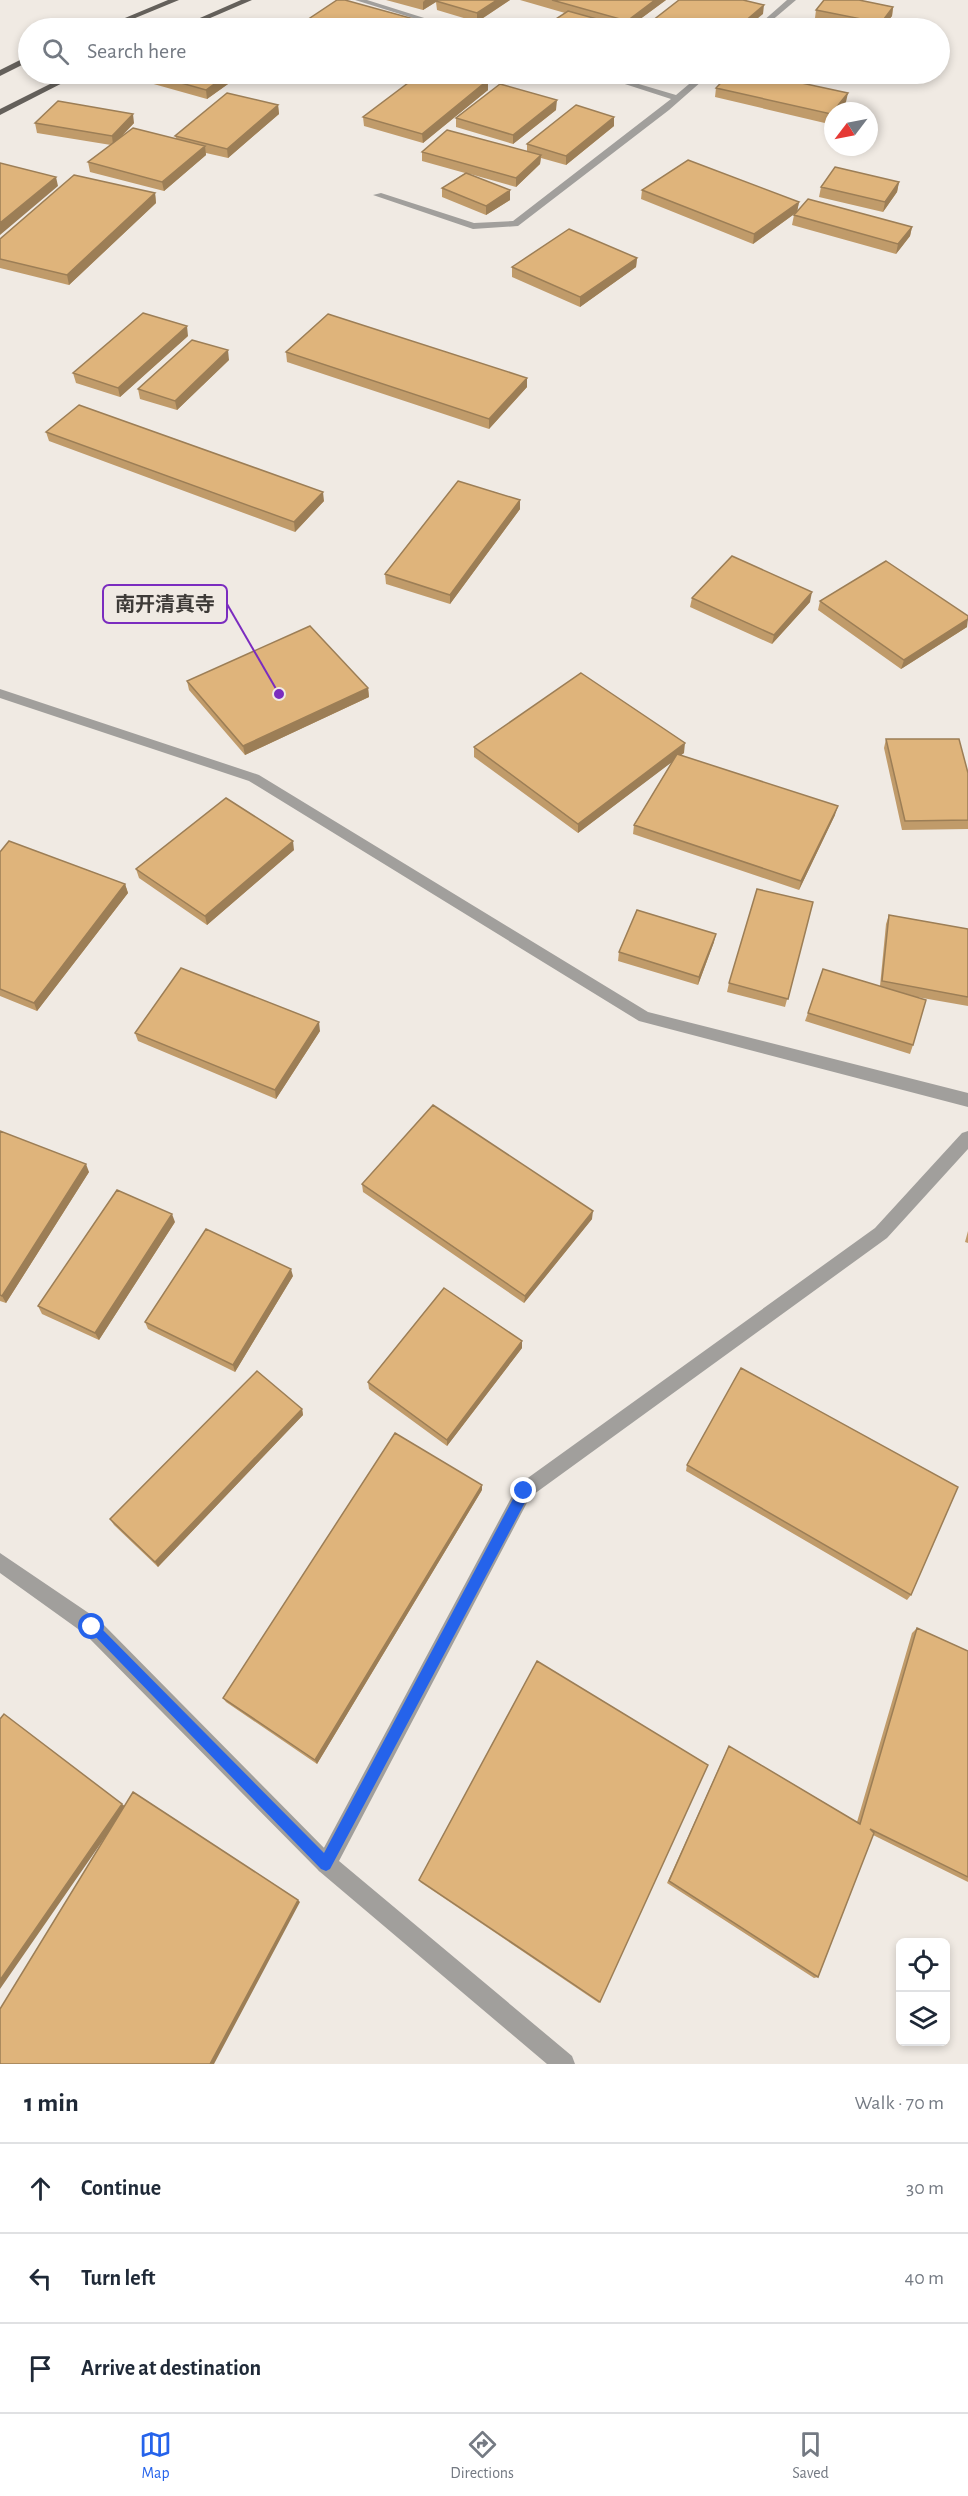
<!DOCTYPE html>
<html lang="en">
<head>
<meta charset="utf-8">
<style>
  body { margin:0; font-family:"Alegreya Sans","Noto Sans SC",sans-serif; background:#f2f2f3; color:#1f2937 }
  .controls { position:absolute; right:18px; bottom:18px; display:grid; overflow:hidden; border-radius:9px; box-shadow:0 3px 9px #0003 }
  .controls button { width:54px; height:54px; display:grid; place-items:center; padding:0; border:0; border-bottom:2px solid #e0e1e3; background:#fff; color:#1f2937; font:30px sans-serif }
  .compass { position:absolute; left:824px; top:102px; width:54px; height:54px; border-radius:50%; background:#fff; box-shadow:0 3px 9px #0003; rotate:238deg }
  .stop { position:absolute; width:18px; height:18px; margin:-14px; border:4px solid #2563eb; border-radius:50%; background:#fff }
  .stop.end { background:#2563eb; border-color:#fff; box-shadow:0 2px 6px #0008 }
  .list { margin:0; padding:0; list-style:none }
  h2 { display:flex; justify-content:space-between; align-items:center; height:78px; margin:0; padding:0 24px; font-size:26px }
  h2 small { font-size:20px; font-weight:400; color:#747a83 }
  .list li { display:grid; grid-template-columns:39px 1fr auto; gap:18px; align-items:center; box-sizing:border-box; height:90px; padding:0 24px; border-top:2px solid #e0e1e3 }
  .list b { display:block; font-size:22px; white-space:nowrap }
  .list em { font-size:20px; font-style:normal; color:#747a83 }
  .icon { flex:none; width:33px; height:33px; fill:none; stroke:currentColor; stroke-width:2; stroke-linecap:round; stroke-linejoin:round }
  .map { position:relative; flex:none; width:968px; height:2064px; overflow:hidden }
  .search { position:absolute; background:#fff; box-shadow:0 3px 9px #0003; left:18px; right:18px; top:18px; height:66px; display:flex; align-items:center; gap:15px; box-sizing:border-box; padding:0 21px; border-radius:33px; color:#747a83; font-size:22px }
  .sheet { height:348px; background:#fff }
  nav { display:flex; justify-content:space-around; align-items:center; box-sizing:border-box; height:84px; border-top:2px solid #e0e1e3; background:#fff; font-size:16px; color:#747a83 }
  nav a { display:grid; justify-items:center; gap:3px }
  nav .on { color:#2563eb }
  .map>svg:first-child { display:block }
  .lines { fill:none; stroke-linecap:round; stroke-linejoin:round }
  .service { fill:#a19f9c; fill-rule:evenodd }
  .minor { fill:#a19f9c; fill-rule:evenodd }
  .primary { fill:#64605b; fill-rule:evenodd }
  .wall { fill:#c09b6a }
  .shaded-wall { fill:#9c7e56 }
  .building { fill:#dfb47b; stroke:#9c7e56; stroke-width:1.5 }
  .route { fill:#2563eb }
  .leader { fill:none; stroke:#7b2cbf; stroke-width:2 }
  .callout-dot { fill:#7b2cbf; stroke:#f0eae3; stroke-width:2 }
  .callout { fill:#f0eae3; stroke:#7b2cbf; stroke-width:2 }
  .callout-label { font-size:20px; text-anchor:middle; font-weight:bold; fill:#3e3b38 }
</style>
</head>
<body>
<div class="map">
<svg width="968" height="2064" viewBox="0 0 968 2064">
  <rect width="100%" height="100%" fill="#f0eae3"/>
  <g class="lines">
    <path class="service" d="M355,0H367L456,28H445Z
      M787,0H796L763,28H755Z
      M594,74H605L676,95L701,74H710L669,110L518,226L473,229L373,195L381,193L474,223L513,221L671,99Z
      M0,1553L99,1620L333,1857L336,1864L333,1871L326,1874L319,1871L85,1634L0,1573Z"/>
    <path class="minor" d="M0,689L259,775L648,1012L968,1093V1107L639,1021L249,781L0,698Z
      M968,1131V1149L887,1238L530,1497L339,1861L572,2056L575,2064H547L319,1871L316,1864L319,1857L518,1485L875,1228L962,1133Z"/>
    <path class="primary" d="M168,0H179L111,28H101Z
      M241,0H252L187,28H177Z
      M28,56V62L0,76V70Z
      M70,74H80L0,115V109Z"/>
  </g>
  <path class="wall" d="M386,0H510L477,22L437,10L436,2L423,10Z
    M520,0H666L628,28H623L597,21L596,28L565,13Z
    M893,7L892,16L882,28H863L815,18L816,10Z
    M149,74H242L207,99L150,83Z
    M488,80V90L423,143L364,126L363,117Z
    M716,88L846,102L839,111H833L829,124L715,97Z
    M278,105L279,114L228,158L206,153V155L164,191L90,172L88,162L111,145L37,133L35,123H134L123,135L176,138L175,136Z
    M556,110L513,144L456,127V118Z
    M614,126L566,165L541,158L540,164L516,187L470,174L510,200L486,215L442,197V188L465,173L422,161V152L527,151V144Z
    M899,182L897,192L883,212L819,197L821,187Z
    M642,190L799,202L797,212L753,244L641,199Z
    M155,193L156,203L69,285L0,268V239Z
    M794,215L912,227L910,236L896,254L792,225Z
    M637,258L636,267L580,307L512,277V267Z
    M188,336L120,397L76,383L73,373Z
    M286,352L527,387L489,429L287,362Z
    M229,360L177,410L140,399L138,389Z
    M46,432L324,501L295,532L49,441Z
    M520,500V509L450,604L386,584L385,574Z
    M692,598L810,602L772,644L690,607Z
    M820,601L967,627L901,669L818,610Z
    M187,681L368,688L369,697L245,755L189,690Z
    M886,739L968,773V829L902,830L884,748Z
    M474,747L684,753L680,755L835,815L799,890L633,834L634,825L674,760L578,833L474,757Z
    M294,850L207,925L139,878L136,869Z
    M0,852L125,884L128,893L37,1011L0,996Z
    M813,902L785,1007L727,992L729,983Z
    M889,915L968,929V1006L911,996L913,1045L910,1054L805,1021L808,1013L880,986L886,924Z
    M714,942L698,985L618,961L619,952Z
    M320,1031L276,1099L138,1041L135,1033Z
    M0,1131L89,1172L6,1303L0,1301Z
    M362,1184L592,1219L524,1303L363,1192Z
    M175,1222L99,1340L42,1314L38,1306Z
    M968,1231V1243L965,1242Z
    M293,1276L235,1372L148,1329L145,1322Z
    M522,1348L447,1446L369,1389L368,1382Z
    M302,1409L303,1415L158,1567L114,1525L110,1519Z
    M687,1465L911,1595L907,1600L686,1471Z
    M482,1490L317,1764L226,1702L223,1698Z
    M917,1628L968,1651V1882L873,1835L818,1977L814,1978L667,1883L727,1750L729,1746L857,1822L912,1633Z
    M419,1880L600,2002L599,2003L420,1882Z"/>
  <path class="shaded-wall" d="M425,0H439L423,10V2Z
    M497,0H510L477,22V13Z
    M655,0H666L628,28H627V21Z
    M764,5L763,14L746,28H737Z
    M893,7L892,16L882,28H880L881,23Z
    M597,19L596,28H583Z
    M432,24V28H426Z
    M228,74H242L207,99L206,90Z
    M488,80V90L423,143L422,134Z
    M848,93L846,102L839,111H834Z
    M557,100L556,110L513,144V135Z
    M278,105L279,114L228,158L227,149Z
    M833,112V119L829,124L831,114Z
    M133,114L134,123L113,145L112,136Z
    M614,117V126L566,165V156Z
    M205,146L206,155L164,191L162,182Z
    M541,155L540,164L516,187V178Z
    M56,177L58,186L0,235V223Z
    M899,182L897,192L883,212L885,202Z
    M510,190V200L486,215V206Z
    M155,193L156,203L69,285L67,275Z
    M799,202L797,212L753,244L754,234Z
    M912,227L910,236L896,254L898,244Z
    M637,258L636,267L580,307V297Z
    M187,326L188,336L120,397L118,388Z
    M228,350L229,360L177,410L175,401Z
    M527,378V387L489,429V419Z
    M323,492L324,501L295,532L294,522Z
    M520,500V509L450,604V595Z
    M812,592L810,602L772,644L774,635Z
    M968,619L967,627L901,669L904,660Z
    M368,688L369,697L245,755L243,746Z
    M685,743L684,753L578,833V824Z
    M838,806L835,815L799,890L801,881Z
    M293,841L294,850L207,925L205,916Z
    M125,884L128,893L37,1011L34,1003Z
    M716,934L714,942L698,985L699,977Z
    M319,1022L320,1031L276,1099L275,1090Z
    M86,1164L89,1172L6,1303L2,1296Z
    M593,1211L592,1219L524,1303L525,1296Z
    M172,1214L175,1222L99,1340L95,1333Z
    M291,1269L293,1276L235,1372L233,1365Z
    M522,1341V1348L447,1446V1440Z
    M302,1409L303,1415L158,1567L155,1562Z
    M482,1485V1490L317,1764L315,1760Z
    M122,1804L126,1807L0,1989V1980Z
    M298,1900L300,1902L214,2064H210Z"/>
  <path class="building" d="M337,0H345L432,24L426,28H295Z
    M438,0H497L477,13L436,1Z
    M552,0H655L627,21Z
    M679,0H743L764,5L737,28H643Z
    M824,0H859L893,7L881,23L816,10Z
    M568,11L597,19L583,28H542Z
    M149,74H228L206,90Z
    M420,74H462L488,80L422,134L363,117Z
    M729,74H760L848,93L831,114L716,88Z
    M500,84L557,100L513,135L456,118Z
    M227,93L278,105L227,149L175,136Z
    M58,101L133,114L112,136L35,123Z
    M576,105L614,117L566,156L527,144Z
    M133,128L205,146L162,182L88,162Z
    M447,130L541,155L516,178L422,152Z
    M688,160L799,202L754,234L642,190Z
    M0,163L56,177L0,223Z
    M835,167L899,182L885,202L821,187Z
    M466,173L510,190L486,206L442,188Z
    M74,175L155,193L67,275L0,259V239Z
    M808,199L912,227L898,244L794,215Z
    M569,229L637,258L580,297L512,267Z
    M143,313L187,326L118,388L73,373Z
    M328,314L527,378L489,419L286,352Z
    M192,340L228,350L175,401L138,389Z
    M79,405L323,492L294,522L46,432Z
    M458,481L520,500L450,595L385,574Z
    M732,556L812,592L774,635L692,598Z
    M886,561L968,616V619L904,660L820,601Z
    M310,626L368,688L243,746L187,681Z
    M581,673L685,743L578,824L474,747Z
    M886,739H959L968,773V820L905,821Z
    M677,754L838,806L801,881L634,825Z
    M226,798L293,841L205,916L136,869Z
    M9,841L125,884L34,1003L0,989V852Z
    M757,889L813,902L788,999L729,983Z
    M637,910L716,934L699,977L619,952Z
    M889,915L968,929V997L882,981Z
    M181,968L319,1022L275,1090L135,1033Z
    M823,969L926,1000L913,1045L808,1013Z
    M433,1105L593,1211L525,1296L362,1184Z
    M0,1131L86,1164L2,1296L0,1295Z
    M117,1190L172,1214L95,1333L38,1306Z
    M206,1229L291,1269L233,1365L145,1322Z
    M444,1288L522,1341L447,1440L368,1382Z
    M741,1368L958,1487L911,1595L687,1465Z
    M257,1371L302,1409L155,1562L110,1519Z
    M395,1433L482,1485L315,1760L223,1698Z
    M917,1628L968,1651V1877L870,1829L874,1833L818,1977L669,1881L729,1746L860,1824Z
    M537,1661L708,1765L600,2002L419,1880Z
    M4,1714L122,1804L0,1980V1719Z
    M133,1792L298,1900L210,2064H0V2009Z"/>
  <path class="route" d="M524,1485L530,1491L529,1495L330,1869L326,1871L321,1869L86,1627L88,1623L92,1621L96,1623L324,1853L520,1486Z"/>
  <path class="leader" d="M279 694L227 604"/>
  <circle class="callout-dot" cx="279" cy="694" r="6"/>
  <rect class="callout" x="103" y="585" width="124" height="38" rx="6"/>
  <g class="callout-label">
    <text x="165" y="611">南开清真寺</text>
  </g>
</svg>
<div class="controls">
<button><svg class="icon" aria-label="locate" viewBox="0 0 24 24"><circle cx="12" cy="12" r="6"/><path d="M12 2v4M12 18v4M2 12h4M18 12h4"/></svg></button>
<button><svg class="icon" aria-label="layers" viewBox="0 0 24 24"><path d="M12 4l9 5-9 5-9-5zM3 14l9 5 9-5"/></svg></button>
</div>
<svg class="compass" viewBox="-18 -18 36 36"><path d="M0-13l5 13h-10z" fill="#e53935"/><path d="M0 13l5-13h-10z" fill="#747a83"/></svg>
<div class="stop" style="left:92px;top:1627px"></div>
<div class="stop end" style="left:524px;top:1491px"></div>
<div class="search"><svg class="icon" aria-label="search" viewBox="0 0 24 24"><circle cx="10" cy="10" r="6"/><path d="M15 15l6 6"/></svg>Search here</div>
</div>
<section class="sheet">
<h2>1 min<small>Walk · 70 m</small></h2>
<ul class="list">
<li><svg class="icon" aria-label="ahead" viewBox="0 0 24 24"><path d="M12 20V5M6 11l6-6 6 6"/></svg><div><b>Continue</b></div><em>30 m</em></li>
<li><svg class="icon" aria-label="left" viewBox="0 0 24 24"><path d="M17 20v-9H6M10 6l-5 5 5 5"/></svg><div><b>Turn left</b></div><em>40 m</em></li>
<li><svg class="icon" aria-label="arrive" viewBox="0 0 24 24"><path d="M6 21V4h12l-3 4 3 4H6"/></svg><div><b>Arrive at destination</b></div></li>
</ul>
</section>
<nav>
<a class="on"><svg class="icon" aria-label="map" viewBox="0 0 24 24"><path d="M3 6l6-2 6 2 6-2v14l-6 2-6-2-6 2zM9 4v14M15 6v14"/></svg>Map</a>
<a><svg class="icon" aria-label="directions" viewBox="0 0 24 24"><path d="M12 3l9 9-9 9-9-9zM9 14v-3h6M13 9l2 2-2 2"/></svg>Directions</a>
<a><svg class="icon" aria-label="saved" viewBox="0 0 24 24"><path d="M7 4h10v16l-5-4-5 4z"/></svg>Saved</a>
</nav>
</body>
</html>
